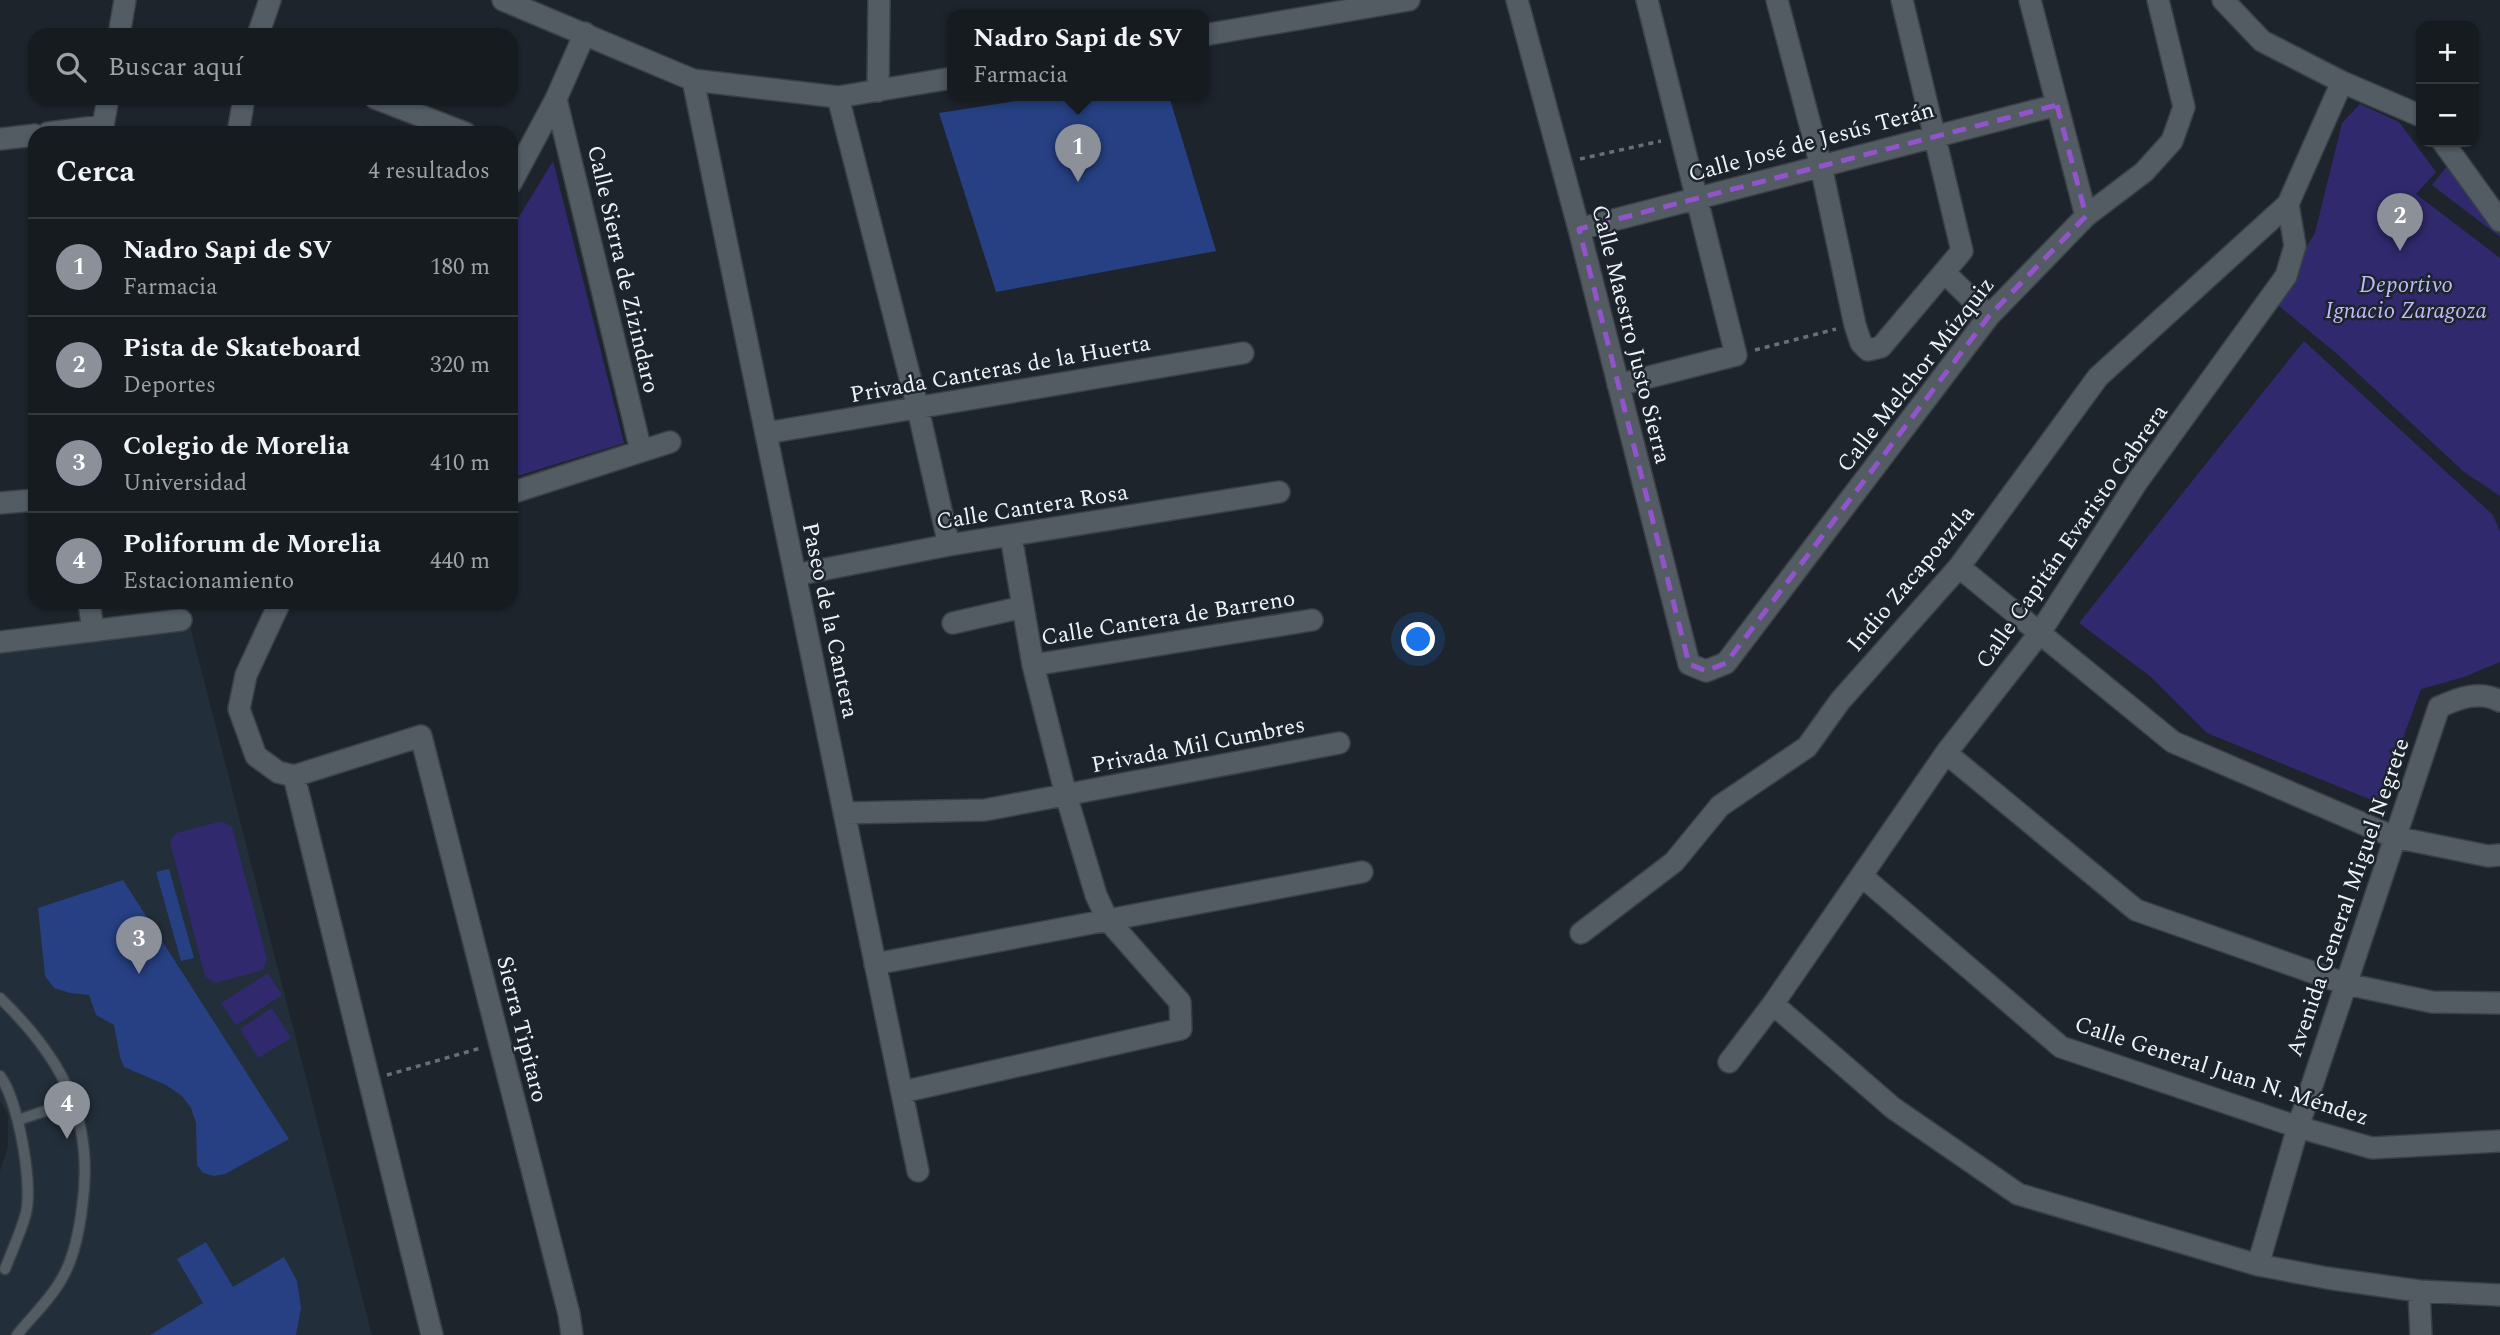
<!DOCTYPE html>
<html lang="es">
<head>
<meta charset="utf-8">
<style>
  body { margin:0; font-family:Spectral,serif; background:#23282d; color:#f1f3f6 }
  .controls { position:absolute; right:21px; top:21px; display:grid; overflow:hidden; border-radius:14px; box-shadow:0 2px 5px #0004 }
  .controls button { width:63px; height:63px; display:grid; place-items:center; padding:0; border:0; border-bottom:2px solid #35393e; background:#161b20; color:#f1f3f6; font:35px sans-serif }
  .you { position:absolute; left:1419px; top:640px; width:24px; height:24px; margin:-18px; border:5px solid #fff; border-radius:50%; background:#1a73e8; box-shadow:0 0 0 10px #1a73e833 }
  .badge { display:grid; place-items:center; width:46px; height:46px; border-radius:50%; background:#8c9099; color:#fff; font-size:23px; font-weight:700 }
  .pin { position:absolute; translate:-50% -58px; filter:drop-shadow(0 2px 4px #0008) }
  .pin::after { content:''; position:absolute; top:37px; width:24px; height:21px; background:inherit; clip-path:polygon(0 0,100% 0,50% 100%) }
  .popup { position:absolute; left:947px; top:10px; width:262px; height:91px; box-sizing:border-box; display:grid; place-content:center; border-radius:14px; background:#161b20; filter:drop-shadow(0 2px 5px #0005); font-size:23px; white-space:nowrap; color:#9ea1a5 }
  .popup b { font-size:26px; color:#f1f3f6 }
  .popup::after { content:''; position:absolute; left:50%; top:100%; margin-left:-14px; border:14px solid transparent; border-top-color:#161b20 }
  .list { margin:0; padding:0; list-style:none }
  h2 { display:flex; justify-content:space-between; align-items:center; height:91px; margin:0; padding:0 28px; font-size:30px }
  h2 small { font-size:23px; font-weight:400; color:#9ea1a5 }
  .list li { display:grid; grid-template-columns:46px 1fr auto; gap:21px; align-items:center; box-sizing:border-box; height:98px; padding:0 28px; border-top:2px solid #35393e }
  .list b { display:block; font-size:26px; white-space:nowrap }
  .list p { margin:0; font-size:23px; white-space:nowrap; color:#9ea1a5 }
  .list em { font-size:23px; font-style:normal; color:#9ea1a5 }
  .icon { flex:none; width:38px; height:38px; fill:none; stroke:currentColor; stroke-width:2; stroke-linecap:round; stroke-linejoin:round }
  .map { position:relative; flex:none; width:2500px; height:1335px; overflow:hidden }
  .search { position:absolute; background:#161b20; box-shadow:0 2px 5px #0004; left:28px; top:28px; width:490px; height:77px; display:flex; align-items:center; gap:18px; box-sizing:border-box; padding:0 24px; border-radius:21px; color:#9ea1a5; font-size:26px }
  .panel { position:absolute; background:#161b20; box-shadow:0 2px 5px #0004; left:28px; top:126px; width:490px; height:483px; border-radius:21px }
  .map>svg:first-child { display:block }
  .built { fill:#222e39 }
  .green { fill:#31296e }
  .building { fill:#264083 }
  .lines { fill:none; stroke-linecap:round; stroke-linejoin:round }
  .lane-casing { stroke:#3a4046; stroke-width:13 }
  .street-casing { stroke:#3a4046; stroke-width:24 }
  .secondary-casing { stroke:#3a4046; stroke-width:24 }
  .path { stroke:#696f76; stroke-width:3.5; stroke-dasharray:5 5; stroke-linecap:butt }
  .lane { stroke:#535b63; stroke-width:10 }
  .street { stroke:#535b63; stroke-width:21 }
  .secondary { stroke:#535b63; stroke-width:21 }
  .marked { fill:none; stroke:#9254cb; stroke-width:5; stroke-dasharray:14 9; stroke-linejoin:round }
  .labels { text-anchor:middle; stroke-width:5; stroke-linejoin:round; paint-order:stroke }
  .street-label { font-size:23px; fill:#eff4f9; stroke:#1d242b }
  .park-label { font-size:23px; font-style:italic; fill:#bcbcfb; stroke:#1d242b }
</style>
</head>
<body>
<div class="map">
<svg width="2500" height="1335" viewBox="0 0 2500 1335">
  <rect width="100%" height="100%" fill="#1d242b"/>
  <path class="built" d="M190,626L372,1335H0V1171L8,1147V1115L0,1101V647Z"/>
  <path class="green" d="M2360,104L2399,122L2436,172L2416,194L2500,258V496L2464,472L2337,354L2273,301L2315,233L2342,123Z
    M553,161L624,443L511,478V230Z
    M2451,161L2500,231V237L2432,185Z
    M2304,341L2493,515L2500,532V662L2464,677L2421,689L2379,803L2207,733L2151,677L2079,623Z
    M222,821L232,827L267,959L263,970L215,983L205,976L170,842L176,833Z
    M268,973L282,995L236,1025L221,1003Z
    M272,1008L291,1038L258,1058L240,1029Z"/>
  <path class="building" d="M1048,96H1169L1216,251L996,292L939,113Z
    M169,869L194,958L181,961L156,872Z
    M123,880L289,1139L225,1174L214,1176L203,1173L197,1165L196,1123L191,1108L182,1096L166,1085L124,1067L120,1057L114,1025L96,1015L89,995L70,993L54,988L45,976L38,908Z
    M206,1242L233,1287L284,1257L297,1281L301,1308L296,1335H150L203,1303L177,1259Z"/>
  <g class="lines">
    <g class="lane-casing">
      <path id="lane" d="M0,998C63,1059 95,1119 82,1208C79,1232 74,1259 61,1280C50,1300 31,1317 17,1335
        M0,1076C18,1100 33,1183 26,1213C21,1232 12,1251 5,1269
        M18,1120L75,1101"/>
    </g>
    <g class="street-casing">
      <path id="street" d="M1517,0L1579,229L1689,664L1706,671L1726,663L1989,316L2086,216L2144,172L2172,141L2184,107L2158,0
        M1777,0L1821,166L1855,325L1861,343L1868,350L1881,347L1962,251L1902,0
        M2030,0L2086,216
        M2223,0L2262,41L2342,82L2421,116
        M119,35L125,0
        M258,35L270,0
        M693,80L918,1171
        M838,97L918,409L949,545
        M375,98L465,133
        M556,99L641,451
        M103,126L108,98
        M48,133L103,126
        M238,133L244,98
        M0,139L35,135
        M2443,142L2500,221
        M511,183L556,99L585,33
        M1579,229L2057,105
        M1945,273L1989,316
        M1618,385L1736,355L1647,0
        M766,433L1243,353
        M511,493L670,442
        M0,503L35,500
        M1959,567L2173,742L2394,837L2488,856L2500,855
        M795,575L949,545L1279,492
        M89,602L93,631
        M280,602L246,675L239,709L256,756L278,772L294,776L421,736L569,1314L572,1335
        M953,623L1023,607
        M0,642L181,620
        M1033,665L1312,620
        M1946,753L2136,910L2346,984L2432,1002L2500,1003
        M294,776L432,1335
        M844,813L985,810L1339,743
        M1863,877L2061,1047L2298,1127L2372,1148L2500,1141
        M1581,933L1674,862L1720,806L1807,747L1840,701L1959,567L2098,377L2288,204
        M875,964L1362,872
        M1773,1004L1893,1108L2018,1194L2258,1265L2327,1278L2419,1291L2500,1295
        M1729,1062L1773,1004L1946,753L2039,634L2137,482L2286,276L2295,246L2288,204L2342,82
        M902,1092L1181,1029L1180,1002L1107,919L1096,895L1066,795L1033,665L1011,536
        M2258,1265L2298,1127L2439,707C2459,698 2479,690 2500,701
        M2419,1291L2421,1335"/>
    </g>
    <g class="secondary-casing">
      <path id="secondary" d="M503,0L693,80L838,97L952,78
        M1204,35L1409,0
        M878,91L879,0"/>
    </g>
    <path class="path" d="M1580,159L1661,141
      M1755,350L1836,329
      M387,1075L481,1048"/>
    <use href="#lane" class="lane"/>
    <use href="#street" class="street"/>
    <use href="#secondary" class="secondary"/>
  </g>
  <path class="marked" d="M2057,105L2086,216L1989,316L1726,663L1706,671L1689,664L1579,229Z"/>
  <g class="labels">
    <g class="street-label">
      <text transform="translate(1811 141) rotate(-15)" y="8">Calle José de Jesús Terán</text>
      <text transform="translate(624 269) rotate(77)" y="8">Calle Sierra de Zizindaro</text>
      <text transform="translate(1632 334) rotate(76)" y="8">Calle Maestro Justo Sierra</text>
      <text transform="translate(1000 368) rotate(-10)" y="8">Privada Canteras de la Huerta</text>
      <text transform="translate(1915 374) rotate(-52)" y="8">Calle Melchor Múzquiz</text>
      <text transform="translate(1032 506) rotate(-9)" y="8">Calle Cantera Rosa</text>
      <text transform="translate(2071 536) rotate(-55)" y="8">Calle Capitán Evaristo Cabrera</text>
      <text transform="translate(1910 578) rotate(-50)" y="8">Indio Zacapoaztla</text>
      <text transform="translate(1168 617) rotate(-9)" y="8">Calle Cantera de Barreno</text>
      <text transform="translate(831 620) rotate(78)" y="8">Paseo de la Cantera</text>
      <text transform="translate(1198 744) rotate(-11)" y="8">Privada Mil Cumbres</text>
      <text transform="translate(2347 897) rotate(-71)" y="8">Avenida General Miguel Negrete</text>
      <text transform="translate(523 1029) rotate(76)" y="8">Sierra Tipitaro</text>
      <text transform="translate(2222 1070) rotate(18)" y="8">Calle General Juan N. Méndez</text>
    </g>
    <g class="park-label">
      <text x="2406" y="292">Deportivo<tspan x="2406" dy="26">Ignacio Zaragoza</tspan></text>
    </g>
  </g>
</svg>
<div class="controls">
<button>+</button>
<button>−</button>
</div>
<div class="you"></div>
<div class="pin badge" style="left:1078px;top:182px">1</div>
<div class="popup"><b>Nadro Sapi de SV</b>Farmacia</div>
<div class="pin badge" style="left:2400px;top:251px">2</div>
<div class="pin badge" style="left:139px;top:974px">3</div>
<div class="pin badge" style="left:67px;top:1139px">4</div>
<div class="search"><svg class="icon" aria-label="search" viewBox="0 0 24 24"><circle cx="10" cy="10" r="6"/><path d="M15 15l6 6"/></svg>Buscar aquí</div>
<section class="panel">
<h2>Cerca<small>4 resultados</small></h2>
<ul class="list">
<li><span class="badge">1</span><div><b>Nadro Sapi de SV</b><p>Farmacia</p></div><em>180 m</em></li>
<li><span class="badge">2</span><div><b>Pista de Skateboard</b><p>Deportes</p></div><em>320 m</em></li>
<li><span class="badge">3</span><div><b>Colegio de Morelia</b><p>Universidad</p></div><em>410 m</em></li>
<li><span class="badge">4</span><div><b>Poliforum de Morelia</b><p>Estacionamiento</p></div><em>440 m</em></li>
</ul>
</section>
</div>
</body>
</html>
